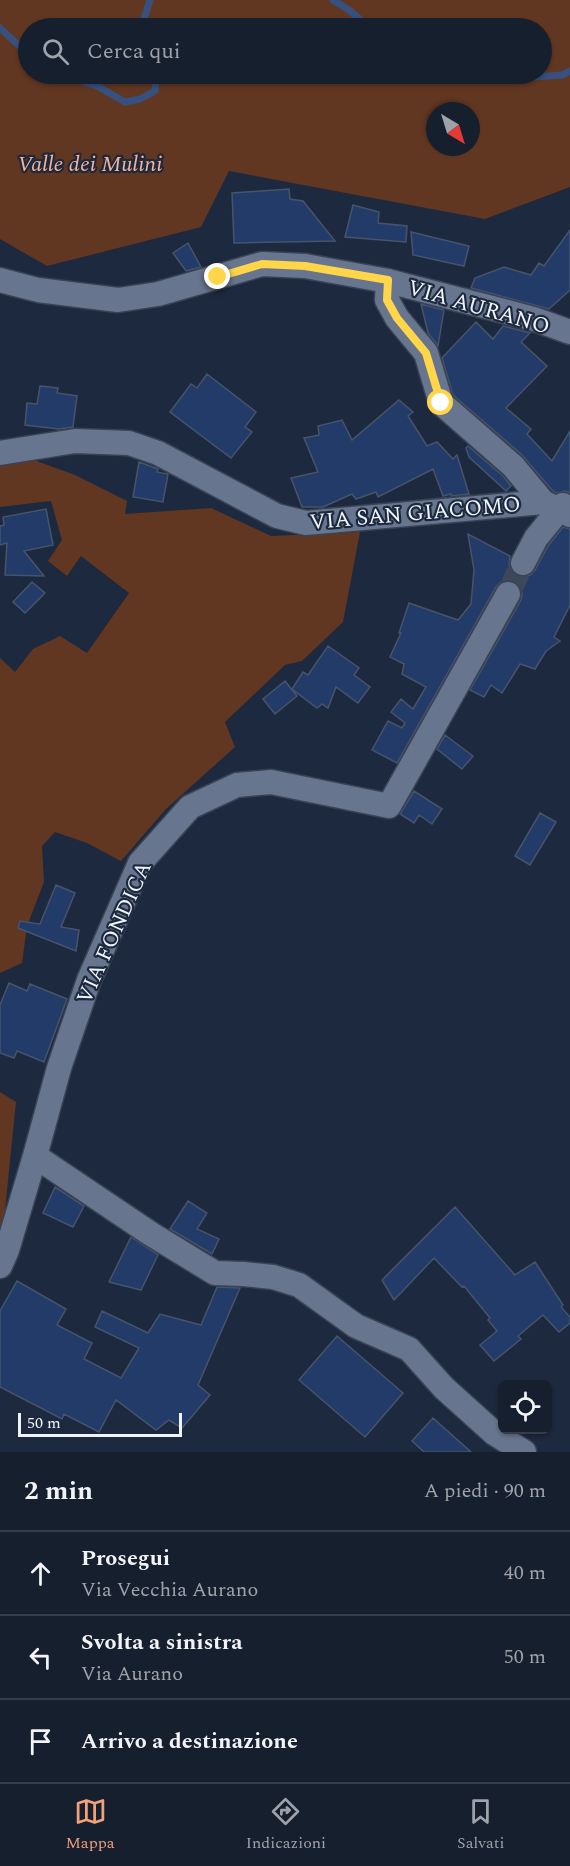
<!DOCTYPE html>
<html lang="it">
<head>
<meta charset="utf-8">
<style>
  body { margin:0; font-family:Spectral,serif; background:#1f2736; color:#f1f3f6 }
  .controls { position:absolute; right:18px; bottom:18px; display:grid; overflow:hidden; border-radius:9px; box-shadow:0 2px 4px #0004 }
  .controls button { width:54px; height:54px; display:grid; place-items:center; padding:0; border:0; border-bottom:2px solid #353d4a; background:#161f2e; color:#f1f3f6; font:30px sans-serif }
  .compass { position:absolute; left:426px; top:102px; width:54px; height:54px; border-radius:50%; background:#161f2e; box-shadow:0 2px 4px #0004; rotate:142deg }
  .scale { position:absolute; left:18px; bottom:15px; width:164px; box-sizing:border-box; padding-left:6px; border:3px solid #eff4fc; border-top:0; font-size:16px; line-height:21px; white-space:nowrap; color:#eff4fc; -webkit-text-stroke:4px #1d293e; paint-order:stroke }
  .stop { position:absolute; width:18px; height:18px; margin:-14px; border:4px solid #ffd54a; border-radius:50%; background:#fff }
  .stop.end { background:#ffd54a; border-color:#fff; box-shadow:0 2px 6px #0008 }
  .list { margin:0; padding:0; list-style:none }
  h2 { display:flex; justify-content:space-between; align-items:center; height:78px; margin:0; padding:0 24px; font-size:26px }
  h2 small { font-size:20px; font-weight:400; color:#9ea2aa }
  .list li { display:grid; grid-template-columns:39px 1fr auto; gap:18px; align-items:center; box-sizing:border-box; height:84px; padding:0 24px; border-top:2px solid #353d4a }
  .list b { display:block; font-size:22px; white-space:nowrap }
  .list p { margin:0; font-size:20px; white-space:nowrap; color:#9ea2aa }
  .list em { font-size:20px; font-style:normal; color:#9ea2aa }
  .icon { flex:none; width:33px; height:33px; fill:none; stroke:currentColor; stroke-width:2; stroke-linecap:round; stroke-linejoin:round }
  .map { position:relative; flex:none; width:570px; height:1452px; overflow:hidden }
  .search { position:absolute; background:#161f2e; box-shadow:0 2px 4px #0004; left:18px; right:18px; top:18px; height:66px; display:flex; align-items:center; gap:15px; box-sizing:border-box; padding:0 21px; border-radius:33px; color:#9ea2aa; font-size:22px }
  .sheet { height:330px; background:#161f2e }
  nav { display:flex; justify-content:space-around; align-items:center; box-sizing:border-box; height:84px; border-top:2px solid #353d4a; background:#161f2e; font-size:16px; color:#9ea2aa }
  nav a { display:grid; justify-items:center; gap:3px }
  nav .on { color:#f1a17c }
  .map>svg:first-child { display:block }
  .green { fill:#613722; fill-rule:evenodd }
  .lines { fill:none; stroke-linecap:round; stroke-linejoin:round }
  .stream { stroke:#37507f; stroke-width:7 }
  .building { fill:#233b68; stroke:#46546b; stroke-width:1.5 }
  .minor-tunnel { stroke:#3c475a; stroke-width:24; stroke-dasharray:24 12; stroke-linecap:butt }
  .minor-casing { stroke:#3a4354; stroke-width:27 }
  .minor { stroke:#67758e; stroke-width:24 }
  .route { stroke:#ffd54a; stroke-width:8 }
  .labels { text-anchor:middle; stroke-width:4.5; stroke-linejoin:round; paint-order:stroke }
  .park-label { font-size:22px; font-style:italic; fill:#f8b394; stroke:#1d293e }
  .street-label { font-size:22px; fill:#eff4fc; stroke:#1d293e }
</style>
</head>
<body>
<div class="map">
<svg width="570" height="1452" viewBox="0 0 570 1452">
  <rect width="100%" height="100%" fill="#1d293e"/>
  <path class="green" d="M0,0H570V187L485,219L229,171L201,227L47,266L0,239ZM542,28V74H28V28ZM435,111H471V147H435Z
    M31,459L75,475L127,501L125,514L211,508L271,536L360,532L343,622L302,661L285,665L225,722L235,747L166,809L121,861L87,843L55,832L42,846L44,882L27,926L22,963L0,973V658L15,672L33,649L60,636L87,653L129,593L81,556L67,576L48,561L62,540L51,501L0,507V464Z
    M0,1092L16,1102L3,1230L0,1236Z"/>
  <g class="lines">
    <path class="stream" d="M333,0L349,10L370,28
      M0,28L28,54
      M141,28L150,0
      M59,74L97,86L125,102L140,99L155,91L156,79L154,74
      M473,74L489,80L562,75L570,71"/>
  </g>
  <path class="building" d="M289,189L290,199L303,201L335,241L234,243L232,193Z
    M353,205L379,212L378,223L407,226L406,242L345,237Z
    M570,230V290L549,309L471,288L475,278L504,267L531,275L539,263L544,266Z
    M411,232L469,246L464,266L413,255Z
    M188,243L201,267L186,271L173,253Z
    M421,304L444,310L438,346L428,333Z
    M476,322L493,339L503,326L530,333L521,342L547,366L506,408L531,429L527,434L552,461L570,431V493L565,491L556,493L552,490L522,455L453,395L442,358Z
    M207,374L256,412L245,427L252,432L231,458L170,412L191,384L197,388Z
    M40,386L58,388L57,393L77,396L73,427L59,429L25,425L27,403L37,404Z
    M399,400L413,412L408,416L427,446L437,442L453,459L457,455L469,494L451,496V494L443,496L433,469L378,497L376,492L356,499L352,494L323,507H302L291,478L318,472L304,438L319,435L318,426L342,420L352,440Z
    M468,446L503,476L511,486L506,491L469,457L466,448Z
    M139,462L158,469L157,472L168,474L163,502L133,497Z
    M46,509L53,545L24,551L44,576L5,575L7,543L0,545V526L4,525L3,517Z
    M563,527L570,529V605L554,637L560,641L546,651L535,669L520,664L502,693L491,685L484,697L470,690L521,600L522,594L520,587L515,582L508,580L501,582L496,587L397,763L372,750L388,721L402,728L405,723L391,712L401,699L413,709L426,687L402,674L404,664L390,657L401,633H399L409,603L458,620L471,604L474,570L468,534L510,556L509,564L511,571L517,576L524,577L530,575L535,570L548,546Z
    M32,582L45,593L25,613L13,602Z
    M328,646L359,668L354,675L370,687L358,703L336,687L328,708L322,704L317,708L292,689L303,672L308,675Z
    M285,681L297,696L275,714L263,699Z
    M445,735L473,756L462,769L437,749Z
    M414,791L442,809L432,824L419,815L414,823L400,814Z
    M540,813L556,822L530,865L515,856Z
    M56,885L75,893L61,927L79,930L76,951L18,928L20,921L40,924Z
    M9,983L27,991L30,984L67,999L44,1062L17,1051L14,1058L0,1053V1005Z
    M55,1187L84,1206L73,1227L43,1213Z
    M188,1201L207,1213L197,1229L219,1239L212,1254L170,1229Z
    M455,1207L515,1275L535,1262L563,1305L561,1307L570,1317V1323L559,1332L543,1315L518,1336L521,1339L494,1361L480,1345L497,1331L488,1320L490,1318L464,1286L462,1287L434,1258L394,1300L382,1280Z
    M131,1237L158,1255L141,1290L109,1282Z
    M17,1281L66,1309L57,1325L92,1343L84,1359L121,1378L139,1348L95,1327L102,1311L148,1333L160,1314L201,1325L217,1287L240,1288L198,1385L210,1395L182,1428L169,1420L156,1430L116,1400L99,1432L64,1414L62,1419L0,1387V1311Z
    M337,1336L403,1393L365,1437L299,1380Z
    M433,1418L471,1452H424L412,1441Z"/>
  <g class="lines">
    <path class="minor-tunnel" d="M508,594L523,563"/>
    <g class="minor-casing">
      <path id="minor" d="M0,280L38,290L118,300L158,294L262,264L305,266L388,281L534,319L570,332
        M388,281L387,300L397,318L426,353L441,403L513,466L543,502
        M0,453L75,441L129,443L158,453L277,516L306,523L543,502L570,515
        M523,563L536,538L563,505
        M35,1156L151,1234L215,1273L243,1274L273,1277L299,1285L356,1326L409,1349L444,1388L494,1433L524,1452
        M0,1266L7,1250L35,1156L59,1068L89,980L140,863L190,807L237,785L271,782L389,806L508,594"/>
    </g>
    <use href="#minor" class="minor"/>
  </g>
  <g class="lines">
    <path class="route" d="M218,277L262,264L305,266L388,280L387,300L397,318L426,353L441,403"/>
  </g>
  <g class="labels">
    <g class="park-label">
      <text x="90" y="171">Valle dei Mulini</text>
    </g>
    <g class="street-label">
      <text transform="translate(479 306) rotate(16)" y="8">VIA AURANO</text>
      <text transform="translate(415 512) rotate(-5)" y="8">VIA SAN GIACOMO</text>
      <text transform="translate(113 932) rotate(-66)" y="8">VIA FONDICA</text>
    </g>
  </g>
</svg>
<div class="controls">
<button><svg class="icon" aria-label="locate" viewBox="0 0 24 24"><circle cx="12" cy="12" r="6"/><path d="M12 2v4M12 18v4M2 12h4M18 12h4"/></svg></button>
</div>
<svg class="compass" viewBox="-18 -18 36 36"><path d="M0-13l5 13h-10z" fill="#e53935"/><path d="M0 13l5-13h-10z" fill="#9ea2aa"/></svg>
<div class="scale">50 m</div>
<div class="stop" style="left:441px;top:403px"></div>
<div class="stop end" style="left:218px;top:277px"></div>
<div class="search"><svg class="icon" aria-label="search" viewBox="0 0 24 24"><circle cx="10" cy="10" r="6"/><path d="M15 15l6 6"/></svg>Cerca qui</div>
</div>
<section class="sheet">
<h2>2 min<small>A piedi · 90 m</small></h2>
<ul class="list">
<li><svg class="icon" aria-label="ahead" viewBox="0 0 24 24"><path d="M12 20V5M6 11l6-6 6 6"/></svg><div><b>Prosegui</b><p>Via Vecchia Aurano</p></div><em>40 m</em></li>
<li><svg class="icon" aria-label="left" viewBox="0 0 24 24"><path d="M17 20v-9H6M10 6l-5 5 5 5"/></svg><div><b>Svolta a sinistra</b><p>Via Aurano</p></div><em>50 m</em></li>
<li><svg class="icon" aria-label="arrive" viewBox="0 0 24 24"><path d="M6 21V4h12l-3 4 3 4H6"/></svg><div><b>Arrivo a destinazione</b></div></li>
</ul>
</section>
<nav>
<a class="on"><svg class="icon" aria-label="map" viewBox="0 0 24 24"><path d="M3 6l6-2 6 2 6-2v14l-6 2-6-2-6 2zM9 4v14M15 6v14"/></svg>Mappa</a>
<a><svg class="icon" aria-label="directions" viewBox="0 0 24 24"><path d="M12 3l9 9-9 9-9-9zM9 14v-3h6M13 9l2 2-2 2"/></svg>Indicazioni</a>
<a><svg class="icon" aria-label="saved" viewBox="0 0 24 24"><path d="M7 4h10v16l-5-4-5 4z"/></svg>Salvati</a>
</nav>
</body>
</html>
